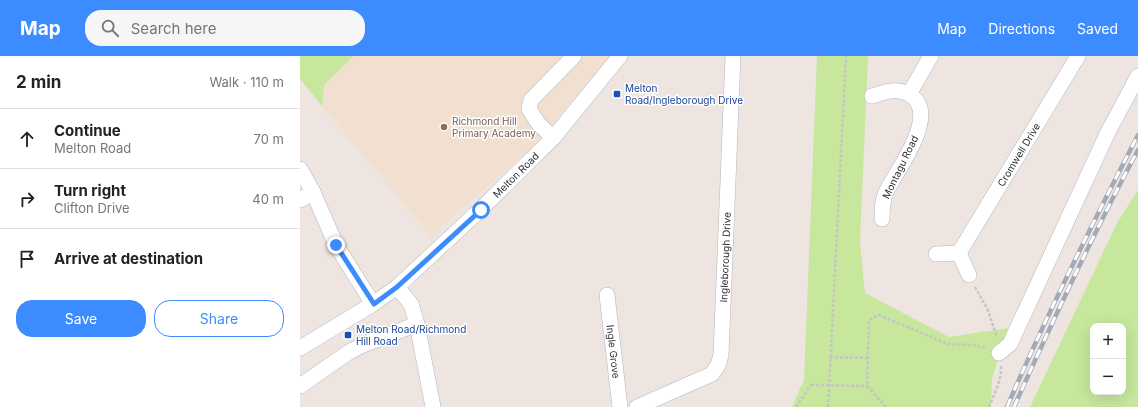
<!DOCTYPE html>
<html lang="en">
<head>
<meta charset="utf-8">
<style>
  body { margin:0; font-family:Inter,sans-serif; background:#f6f6f6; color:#222 }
  .controls { position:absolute; right:12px; bottom:12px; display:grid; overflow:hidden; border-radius:8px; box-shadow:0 4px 16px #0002 }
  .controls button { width:36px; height:36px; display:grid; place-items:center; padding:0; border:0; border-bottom:1px solid #e0e0e0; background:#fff; color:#222; font:20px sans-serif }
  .stop { position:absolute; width:12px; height:12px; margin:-9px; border:3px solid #3d8cff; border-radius:50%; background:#fff }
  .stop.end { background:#3d8cff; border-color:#fff; box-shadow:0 1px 4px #0008 }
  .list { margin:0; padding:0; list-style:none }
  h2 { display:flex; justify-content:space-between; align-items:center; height:52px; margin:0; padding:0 16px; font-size:17px }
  h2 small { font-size:13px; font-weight:400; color:#767676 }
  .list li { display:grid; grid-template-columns:26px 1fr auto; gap:12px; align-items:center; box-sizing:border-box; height:60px; padding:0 16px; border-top:1px solid #e0e0e0 }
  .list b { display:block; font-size:15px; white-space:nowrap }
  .list p { margin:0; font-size:13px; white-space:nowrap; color:#767676 }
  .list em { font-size:13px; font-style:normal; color:#767676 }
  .actions { display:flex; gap:8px; padding:12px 16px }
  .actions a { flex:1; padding:9px 0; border:1px solid #3d8cff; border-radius:16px; text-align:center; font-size:14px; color:#3d8cff }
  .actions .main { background:#3d8cff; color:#fff }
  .icon { flex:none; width:22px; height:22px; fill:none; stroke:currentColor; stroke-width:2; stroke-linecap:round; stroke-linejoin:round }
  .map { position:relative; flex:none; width:838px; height:351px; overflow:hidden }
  header { display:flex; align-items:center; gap:24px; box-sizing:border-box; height:56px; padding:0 20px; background:#3d8cff; color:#fff }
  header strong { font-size:19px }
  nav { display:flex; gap:22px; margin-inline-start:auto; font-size:14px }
  .search { width:280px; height:36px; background:#f6f6f6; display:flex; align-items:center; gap:10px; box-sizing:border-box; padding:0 14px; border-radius:16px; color:#767676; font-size:15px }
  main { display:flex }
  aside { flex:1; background:#fff }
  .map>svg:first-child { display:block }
  .education { fill:#f1dfd0 }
  .green { fill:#c6e79c; fill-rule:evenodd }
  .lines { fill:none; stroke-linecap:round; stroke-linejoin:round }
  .minor-casing { stroke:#b0b6be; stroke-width:16 }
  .path { stroke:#c4c4c4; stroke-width:2.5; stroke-dasharray:3 2; stroke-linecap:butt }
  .minor { stroke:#fff; stroke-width:15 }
  .rail-casing { stroke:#a2aab8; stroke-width:4.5 }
  .rail { stroke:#fff; stroke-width:3; stroke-dasharray:9; stroke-linecap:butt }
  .path-bridge { stroke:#c4c4c4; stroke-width:2.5; stroke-dasharray:3 2; stroke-linecap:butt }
  .route { stroke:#3d8cff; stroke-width:5 }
  .transit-dot { fill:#1a4fb4; stroke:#fff; stroke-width:1.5 }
  .education-dot { fill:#8d6e63; stroke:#fff; stroke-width:1.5 }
  .labels { text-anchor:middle; stroke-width:3; stroke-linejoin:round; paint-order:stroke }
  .transit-label { font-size:10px; fill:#164399; stroke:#fff; text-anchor:start }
  .education-label { font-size:10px; fill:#785e54; stroke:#fff; text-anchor:start }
  .street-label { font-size:10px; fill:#2e2e2e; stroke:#fff }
</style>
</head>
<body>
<header>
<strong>Map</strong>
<div class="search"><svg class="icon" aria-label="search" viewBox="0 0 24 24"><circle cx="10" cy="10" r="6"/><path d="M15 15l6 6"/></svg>Search here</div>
<nav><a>Map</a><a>Directions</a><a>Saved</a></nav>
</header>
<main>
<aside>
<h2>2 min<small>Walk · 110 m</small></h2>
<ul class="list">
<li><svg class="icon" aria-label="ahead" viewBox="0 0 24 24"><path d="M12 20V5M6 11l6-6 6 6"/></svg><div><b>Continue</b><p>Melton Road</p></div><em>70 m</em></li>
<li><svg class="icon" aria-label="right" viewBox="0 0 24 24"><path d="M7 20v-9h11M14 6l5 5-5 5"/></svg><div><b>Turn right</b><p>Clifton Drive</p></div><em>40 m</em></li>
<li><svg class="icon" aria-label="arrive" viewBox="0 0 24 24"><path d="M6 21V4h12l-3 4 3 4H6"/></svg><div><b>Arrive at destination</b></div></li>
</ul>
<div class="actions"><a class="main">Save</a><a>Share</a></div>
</aside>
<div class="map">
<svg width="838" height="351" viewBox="0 0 838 351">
  <rect width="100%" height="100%" fill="#efe5e0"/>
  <path class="education" d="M54,0H310L230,93L131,180L22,50L24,29Z"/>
  <path class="green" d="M0,0H54L24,29L22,50L0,23Z
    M517,0H568L560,186L565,237L649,281L708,272L692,323L691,351H492L504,324Z
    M838,134V351H730L817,167ZM793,270H823V336H793Z"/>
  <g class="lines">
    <g class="minor-casing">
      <g id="minor">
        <path d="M609,38L631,0"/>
        <path d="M572,40C585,36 600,30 613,41C638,62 596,115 586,136C582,145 582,154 582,163"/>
        <path d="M253,82L238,67L229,53L231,44L274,0"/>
        <path d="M0,113L13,136L36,189L73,248"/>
        <path d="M0,144L13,136"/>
        <path id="s1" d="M659,197L778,0"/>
        <path d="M636,198L659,197L669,219"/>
        <path d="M97,231L111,248L117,268L133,351"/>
        <path id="s2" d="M307,239L320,351"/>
        <path id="s3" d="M0,292L73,248L97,231L181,153L253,82L320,0"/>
        <path d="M699,297L710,288L808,76L838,20"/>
        <path d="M0,330L49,296L63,289L117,268"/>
        <path id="s4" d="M337,351L412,318L418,309L421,299L433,0"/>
      </g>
    </g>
    <path class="path" d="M675,231L687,252L697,281
      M530,301L568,302
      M496,351L511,329
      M528,351L546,0
      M586,351L567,330L569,264L579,259L648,288L673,289L687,292
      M689,351C694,338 702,324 701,310"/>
    <use href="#minor" class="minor"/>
    <g class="rail-casing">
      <path id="rail" d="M707,351C747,258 792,168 838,79
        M714,351C753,264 793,178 838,94"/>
    </g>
    <use href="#rail" class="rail"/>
    <path class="path-bridge" d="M511,329L567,330"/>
  </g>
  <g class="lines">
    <path class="route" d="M36,189L74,248L97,231L181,154"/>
  </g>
  <g class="transit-dot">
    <rect x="313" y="34" width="8" height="8" rx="2"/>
    <rect x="44" y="275" width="8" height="8" rx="2"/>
  </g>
  <circle class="education-dot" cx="144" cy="71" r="4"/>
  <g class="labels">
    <g class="transit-label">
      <text x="325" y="36">Melton<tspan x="325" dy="12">Road/Ingleborough Drive</tspan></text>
      <text x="56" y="277">Melton Road/Richmond<tspan x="56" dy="12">Hill Road</tspan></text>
    </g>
    <g class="education-label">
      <text x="152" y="69">Richmond Hill<tspan x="152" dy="12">Primary Academy</tspan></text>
    </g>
    <g class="street-label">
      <text dy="4" stroke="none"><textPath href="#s1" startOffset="115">Cromwell Drive</textPath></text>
      <text transform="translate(600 111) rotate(-64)" y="4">Montagu Road</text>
      <text dy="4" stroke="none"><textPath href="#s3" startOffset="278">Melton Road</textPath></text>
      <text dy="4" stroke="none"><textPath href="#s4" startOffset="201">Ingleborough Drive</textPath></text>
      <text dy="4" stroke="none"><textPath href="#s2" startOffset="57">Ingle Grove</textPath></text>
    </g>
  </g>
</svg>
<div class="controls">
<button>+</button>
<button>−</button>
</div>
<div class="stop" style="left:181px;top:154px"></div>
<div class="stop end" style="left:36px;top:189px"></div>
</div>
</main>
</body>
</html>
